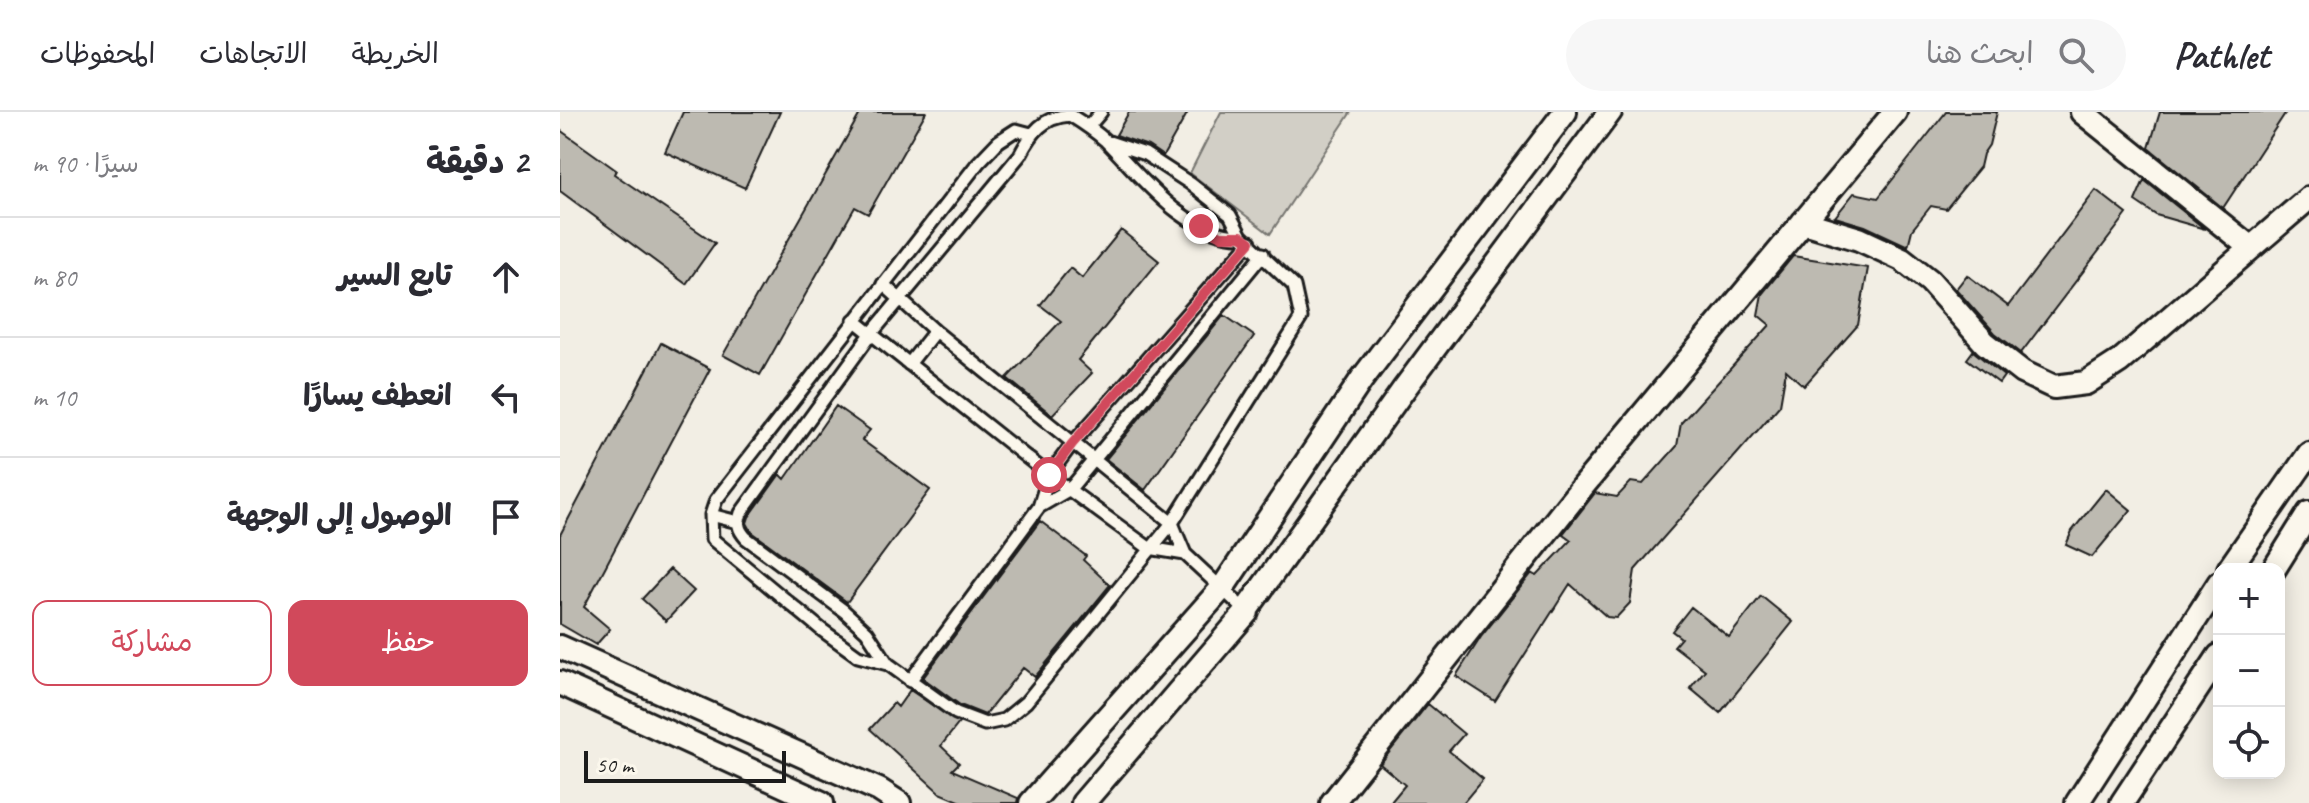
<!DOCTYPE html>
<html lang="ar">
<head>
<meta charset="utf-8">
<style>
  body { margin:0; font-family:Caveat,"Playpen Sans Arabic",sans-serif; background:#f7f7f7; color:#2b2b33; direction:rtl }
  .controls { position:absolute; right:24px; bottom:24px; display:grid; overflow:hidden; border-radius:16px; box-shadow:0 4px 20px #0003 }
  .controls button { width:72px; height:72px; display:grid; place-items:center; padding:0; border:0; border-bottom:2px solid #e1e1e2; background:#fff; color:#2b2b33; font:40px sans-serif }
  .scale { position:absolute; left:24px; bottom:20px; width:202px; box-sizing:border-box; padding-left:8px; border:4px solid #1c1c1c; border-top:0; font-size:22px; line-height:28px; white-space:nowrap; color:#1c1c1c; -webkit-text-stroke:6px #fbf7ec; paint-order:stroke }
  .stop { position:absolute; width:24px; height:24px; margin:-18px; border:6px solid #d1495b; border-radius:50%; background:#fff }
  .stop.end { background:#d1495b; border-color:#fff; box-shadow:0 2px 8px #0008 }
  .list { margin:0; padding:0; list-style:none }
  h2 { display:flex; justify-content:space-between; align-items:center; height:104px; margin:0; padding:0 32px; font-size:34px }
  h2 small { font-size:26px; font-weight:400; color:#7c7c81 }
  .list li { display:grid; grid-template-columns:52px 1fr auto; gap:24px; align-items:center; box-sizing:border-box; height:120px; padding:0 32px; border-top:2px solid #e1e1e2 }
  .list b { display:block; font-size:30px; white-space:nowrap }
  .list em { font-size:26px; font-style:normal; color:#7c7c81 }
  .actions { display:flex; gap:16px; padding:24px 32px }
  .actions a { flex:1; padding:18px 0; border:2px solid #d1495b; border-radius:16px; text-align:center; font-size:28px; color:#d1495b }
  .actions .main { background:#d1495b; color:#fff }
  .icon { flex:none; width:44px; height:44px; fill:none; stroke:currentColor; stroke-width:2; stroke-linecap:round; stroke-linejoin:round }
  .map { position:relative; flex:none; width:1749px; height:691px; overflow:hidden; direction:ltr }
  header { display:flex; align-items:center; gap:48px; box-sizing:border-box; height:112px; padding:0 40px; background:#fff; border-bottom:2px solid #e1e1e2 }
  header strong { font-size:38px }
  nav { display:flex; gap:44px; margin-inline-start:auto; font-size:28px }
  .search { width:560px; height:72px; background:#f7f7f7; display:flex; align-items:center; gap:20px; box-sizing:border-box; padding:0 28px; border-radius:44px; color:#7c7c81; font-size:30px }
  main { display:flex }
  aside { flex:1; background:#fff }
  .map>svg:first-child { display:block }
  .green { fill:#d2cfc6; stroke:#777671; stroke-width:2 }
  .building { fill:#bdbab1; stroke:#1c1c1c; stroke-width:2 }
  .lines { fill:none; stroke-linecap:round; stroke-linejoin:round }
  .lane-casing { stroke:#1c1c1c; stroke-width:17 }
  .street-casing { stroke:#1c1c1c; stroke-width:28 }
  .lane { stroke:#fbf7ec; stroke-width:11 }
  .street { stroke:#fbf7ec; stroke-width:22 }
  .route { stroke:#d1495b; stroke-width:10 }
</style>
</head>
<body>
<header>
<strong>Pathlet</strong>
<div class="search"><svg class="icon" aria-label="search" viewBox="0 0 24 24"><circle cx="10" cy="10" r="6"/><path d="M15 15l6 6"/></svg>ابحث هنا</div>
<nav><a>الخريطة</a><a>الاتجاهات</a><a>المحفوظات</a></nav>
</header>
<main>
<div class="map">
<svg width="1749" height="691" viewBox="0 0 1749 691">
  <rect width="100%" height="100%" fill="#f2eee4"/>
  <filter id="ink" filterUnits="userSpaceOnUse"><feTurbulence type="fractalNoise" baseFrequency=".0125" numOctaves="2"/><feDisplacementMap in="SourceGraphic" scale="16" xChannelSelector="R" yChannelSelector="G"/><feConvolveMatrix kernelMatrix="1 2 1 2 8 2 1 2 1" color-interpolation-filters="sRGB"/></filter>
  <g filter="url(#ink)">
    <path class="green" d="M661,0H791L710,122L630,61Z"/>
    <path class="building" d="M123,0H220L185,76L105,40Z
      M301,0H366L308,102L295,95L200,263L163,243Z
      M569,0H628L603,44L588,34L556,23Z
      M1386,0H1437L1429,33L1423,42L1420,55L1386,97L1371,94L1352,118L1348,134L1305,114L1275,105L1294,81L1318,86Z
      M1600,0H1726L1663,96L1589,36Z
      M0,18L56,58L54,62L155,131L126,172L0,79Z
      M1584,68L1645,117L1596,103L1575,89Z
      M1536,78L1567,102L1461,241L1435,221L1396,177L1407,163L1448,194Z
      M561,118L599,149L518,248L532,261L492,303L447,266L501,209L480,193L510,156L522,166Z
      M1233,144L1308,156L1298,213L1244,274L1226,258L1220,293L1075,458L1070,491L1056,506L1047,505L1010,472L935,589L896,564L921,525L972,461L977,464L1011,428L1003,422L1035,381L1057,385L1071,370L1083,372L1117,334L1121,311L1210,213L1198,203L1202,182Z
      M664,203L694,224L585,378L546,347Z
      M101,231L150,257L24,495L50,517L36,533L0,512V423Z
      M1413,239L1444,264L1439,271L1407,247Z
      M276,294L310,318L302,328L370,378L287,490L192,420L187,411L189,405L220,362L225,367Z
      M1546,377L1571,398L1532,445L1506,433L1512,419Z
      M480,409L526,444L523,448L550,473L475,565L463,556L425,603L400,593L363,566Z
      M110,457L134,479L106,509L82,487Z
      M1201,484L1233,510L1160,601L1130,576L1145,558L1114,534L1121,526L1112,519L1131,495L1169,525Z
      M350,578L399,611L381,634L399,651L392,658L458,686L457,691H404L380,681L310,617L334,591L338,595Z
      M868,592L904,622L889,639L923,667L903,691H830L845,673L820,652Z"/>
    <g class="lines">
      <g class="lane-casing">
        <path id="lane" d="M529,14L541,0
          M546,29L585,42L631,72L670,103L681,124L734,174L741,206L612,411L466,590L444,608L425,612L396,601L328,552L307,520L284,499L186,426C178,417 177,412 181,401L311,222L460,43C472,20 483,5 510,3C523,11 535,19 546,29C582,65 624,124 681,124
          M323,172L375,219L612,411L625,442L687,500
          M294,208L489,363L589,436L625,442
          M349,252L375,219
          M479,395L510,377L703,142
          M151,403L178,410
          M328,552L298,544L262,518L152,427L151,403L156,388L418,51L439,29L456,18L471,22
          M350,569L479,395L489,363L512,332L690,130"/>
      </g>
      <g class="street-casing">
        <path id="street" d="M1522,0L1691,136
          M1243,110L1299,127L1342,147L1370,169L1425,231L1462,260L1494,275L1526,271L1560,249L1749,86
          M1669,457L1749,342
          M1714,457L1749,401
          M0,535L319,678L339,691
          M0,571L262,691
          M471,691L663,475L802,267L1005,0
          M523,691L687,500V497L844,277L1050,0
          M772,691L1023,374L1335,0
          M1517,691L1659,471
          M1562,691L1659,544"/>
      </g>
      <use href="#lane" class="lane"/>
      <use href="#street" class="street"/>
    </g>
  </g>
  <g class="lines" filter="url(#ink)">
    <path class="route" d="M489,363L512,332L690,130L681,124H661L641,114"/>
  </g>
</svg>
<div class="controls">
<button>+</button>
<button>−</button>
<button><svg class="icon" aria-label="locate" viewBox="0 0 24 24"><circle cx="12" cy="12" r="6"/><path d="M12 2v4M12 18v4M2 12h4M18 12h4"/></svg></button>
</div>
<div class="scale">50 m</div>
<div class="stop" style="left:489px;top:363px"></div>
<div class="stop end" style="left:641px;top:114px"></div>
</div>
<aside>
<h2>2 دقيقة<small>سيرًا · 90 m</small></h2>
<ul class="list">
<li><svg class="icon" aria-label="ahead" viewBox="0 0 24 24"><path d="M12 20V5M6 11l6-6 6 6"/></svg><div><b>تابع السير</b></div><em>80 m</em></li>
<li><svg class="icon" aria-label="left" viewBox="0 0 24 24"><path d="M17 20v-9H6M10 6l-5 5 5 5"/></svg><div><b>انعطف يسارًا</b></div><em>10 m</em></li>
<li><svg class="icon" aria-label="arrive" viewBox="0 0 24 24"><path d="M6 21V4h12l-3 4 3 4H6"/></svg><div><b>الوصول إلى الوجهة</b></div></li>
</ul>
<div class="actions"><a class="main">حفظ</a><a>مشاركة</a></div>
</aside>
</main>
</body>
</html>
